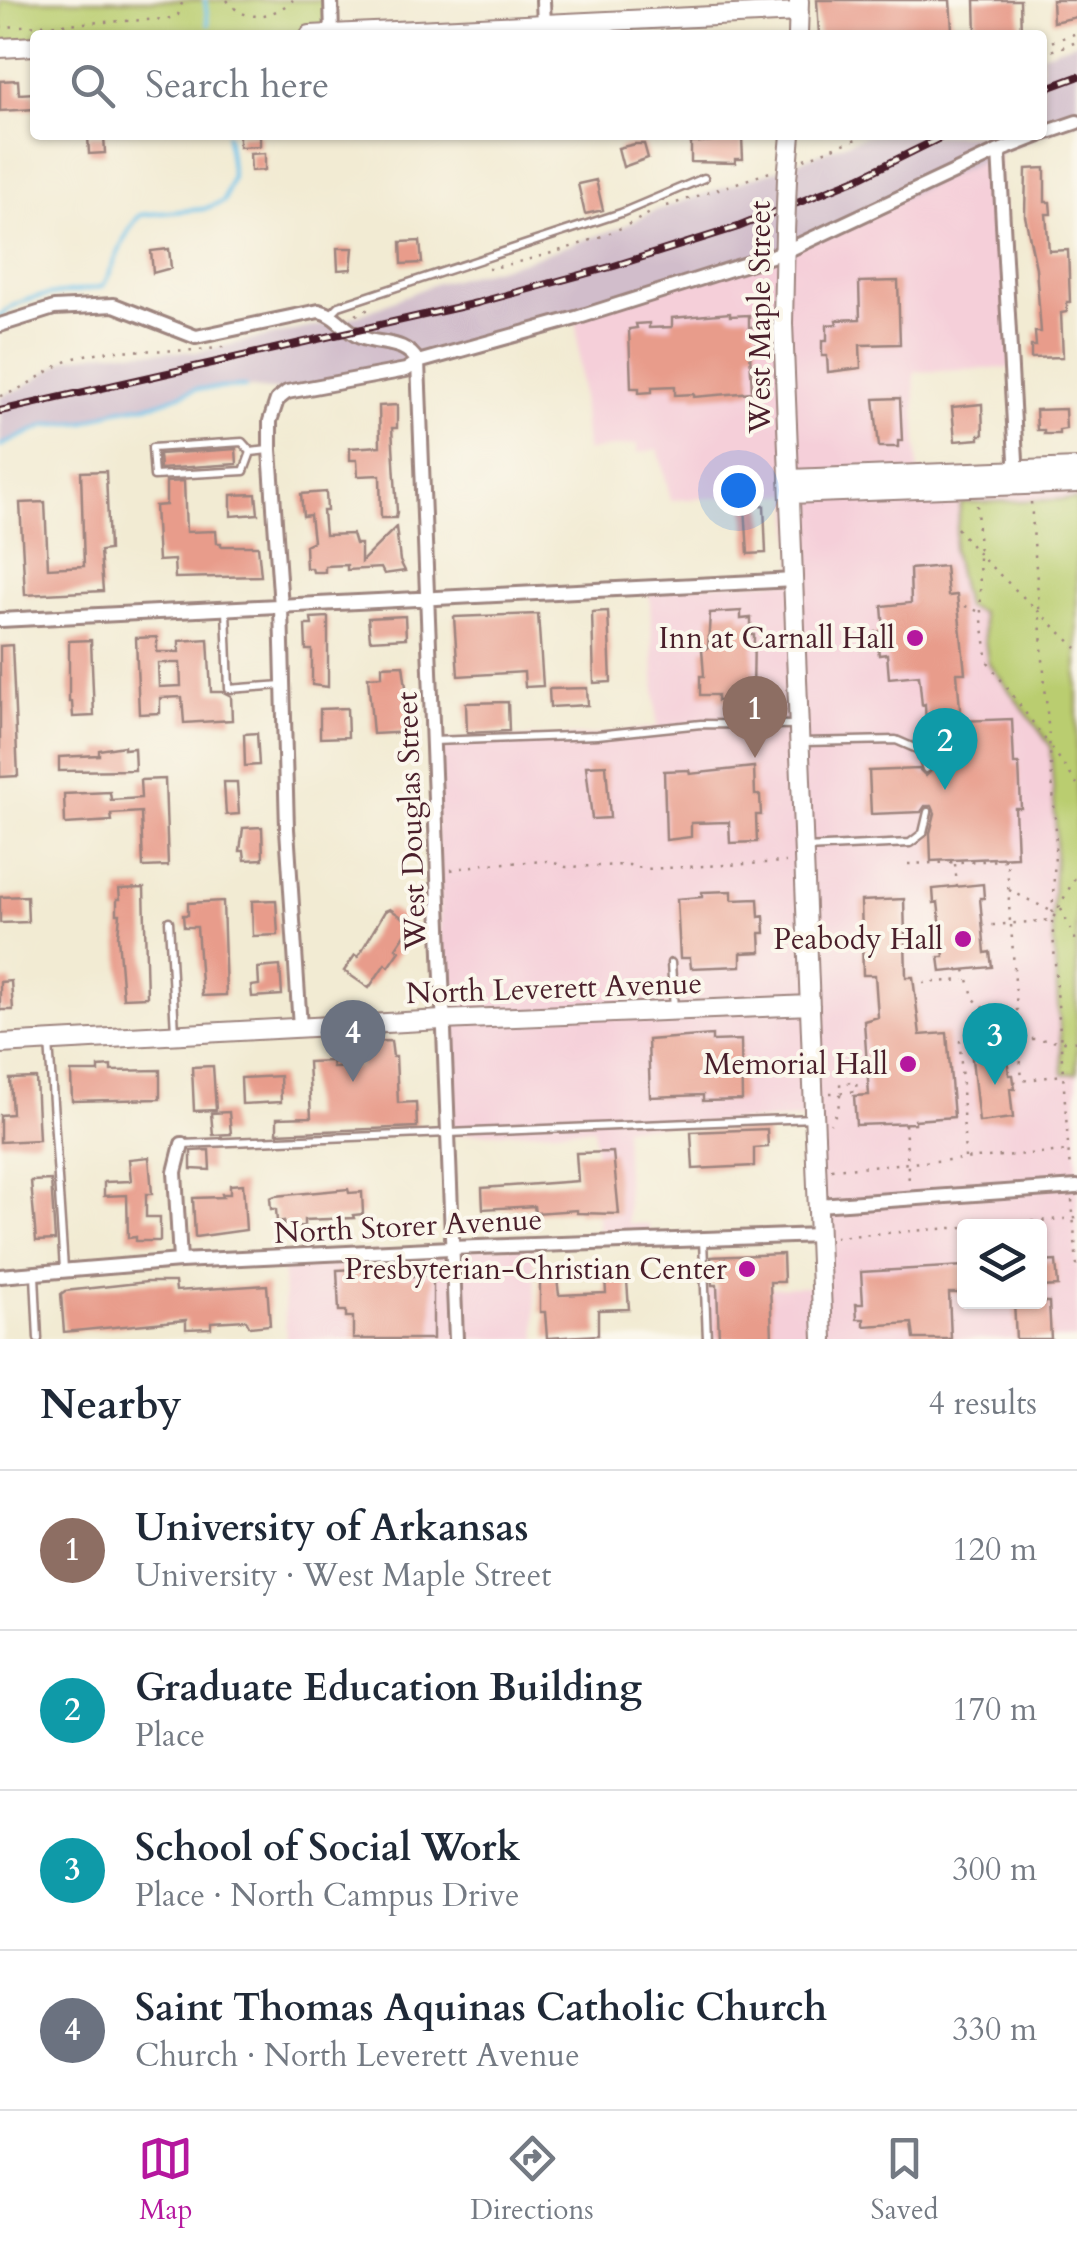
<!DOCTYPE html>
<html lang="en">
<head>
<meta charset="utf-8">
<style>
  body { margin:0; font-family:Cardo,serif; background:#f2f2f3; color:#1f2937 }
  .controls { position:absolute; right:30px; bottom:30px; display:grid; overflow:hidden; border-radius:10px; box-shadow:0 2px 8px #0004 }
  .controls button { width:90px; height:90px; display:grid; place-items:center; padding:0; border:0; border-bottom:2px solid #e0e1e3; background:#fff; color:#1f2937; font:50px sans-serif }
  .you { position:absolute; left:738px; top:490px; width:35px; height:35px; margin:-25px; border:8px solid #fff; border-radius:50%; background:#1a73e8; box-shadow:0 0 0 15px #1a73e833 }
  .badge { display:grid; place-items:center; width:65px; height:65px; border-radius:50%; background:#b5179e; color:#fff; font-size:32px; font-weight:700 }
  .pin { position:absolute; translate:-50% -82px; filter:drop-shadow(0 2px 5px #0008) }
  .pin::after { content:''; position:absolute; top:52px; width:35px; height:30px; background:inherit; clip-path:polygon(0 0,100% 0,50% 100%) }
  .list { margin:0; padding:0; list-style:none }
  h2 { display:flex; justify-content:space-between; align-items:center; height:130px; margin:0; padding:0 40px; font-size:42px }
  h2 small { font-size:32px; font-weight:400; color:#747a83 }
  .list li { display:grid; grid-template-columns:65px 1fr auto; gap:30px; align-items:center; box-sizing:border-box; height:160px; padding:0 40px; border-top:2px solid #e0e1e3 }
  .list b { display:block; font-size:38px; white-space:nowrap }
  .list p { margin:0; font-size:32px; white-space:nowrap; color:#747a83 }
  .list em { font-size:32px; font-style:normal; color:#747a83 }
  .icon { flex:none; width:55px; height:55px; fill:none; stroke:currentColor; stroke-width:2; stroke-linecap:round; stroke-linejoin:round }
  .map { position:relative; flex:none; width:1077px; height:1339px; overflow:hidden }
  .search { position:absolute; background:#fff; box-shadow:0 2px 8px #0004; left:30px; right:30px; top:30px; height:110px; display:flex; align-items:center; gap:25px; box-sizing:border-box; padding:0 35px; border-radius:10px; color:#747a83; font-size:38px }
  .sheet { height:770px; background:#fff }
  nav { display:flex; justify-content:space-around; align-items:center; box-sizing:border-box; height:140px; border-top:2px solid #e0e1e3; background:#fff; font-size:28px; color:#747a83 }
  nav a { display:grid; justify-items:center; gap:5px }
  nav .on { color:#b5179e }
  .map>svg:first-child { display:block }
  .built { fill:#f5cfd9; fill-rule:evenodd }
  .industrial { fill:#d1bdcb }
  .green { fill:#bacd70; stroke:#82764e; stroke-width:2.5 }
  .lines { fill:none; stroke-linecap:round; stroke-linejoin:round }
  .stream { stroke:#6dc2ea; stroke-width:4 }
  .building { fill:#e89c8b; fill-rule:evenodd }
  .lane-casing { stroke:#9e857f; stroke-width:11 }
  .street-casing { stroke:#9e857f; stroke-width:18 }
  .secondary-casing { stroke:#9e857f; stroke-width:22 }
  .path { stroke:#9e857f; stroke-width:2.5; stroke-dasharray:2.5 8; stroke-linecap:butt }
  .lane { stroke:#fff; stroke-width:6 }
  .street { stroke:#fff; stroke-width:12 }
  .secondary { stroke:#fff; stroke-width:18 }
  .rail-casing { stroke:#4a1f2b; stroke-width:8 }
  .rail { stroke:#fbf7ec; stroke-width:4; stroke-dasharray:11; stroke-linecap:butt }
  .secondary-bridge-casing { stroke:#9e857f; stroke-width:22; stroke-linecap:butt }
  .secondary-bridge { stroke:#fff; stroke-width:18 }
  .poi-dot { fill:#b5179e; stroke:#fbf7ec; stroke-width:4 }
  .labels { text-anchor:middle; stroke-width:8; stroke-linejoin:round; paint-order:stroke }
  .street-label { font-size:30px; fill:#4a1f2b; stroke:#fbf7ec }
  .poi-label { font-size:30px; fill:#4a1f2b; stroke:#fbf7ec; text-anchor:end }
</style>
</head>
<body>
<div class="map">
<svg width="1077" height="1339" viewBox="0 0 1077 1339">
  <rect width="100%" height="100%" fill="#fbf7ec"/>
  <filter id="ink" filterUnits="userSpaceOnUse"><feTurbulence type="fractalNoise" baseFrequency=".01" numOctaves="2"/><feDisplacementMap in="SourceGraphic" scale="20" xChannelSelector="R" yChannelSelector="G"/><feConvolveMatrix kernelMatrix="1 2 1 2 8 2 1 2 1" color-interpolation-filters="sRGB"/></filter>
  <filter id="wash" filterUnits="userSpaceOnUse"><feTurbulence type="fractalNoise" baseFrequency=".0048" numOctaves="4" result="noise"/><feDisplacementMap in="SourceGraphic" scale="40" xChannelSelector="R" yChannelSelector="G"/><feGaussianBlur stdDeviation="2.25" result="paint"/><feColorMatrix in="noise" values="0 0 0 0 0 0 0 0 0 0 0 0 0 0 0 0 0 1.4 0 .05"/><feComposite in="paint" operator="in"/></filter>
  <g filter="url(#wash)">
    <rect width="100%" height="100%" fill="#f2ebd3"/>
    <path class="built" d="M999,151L1011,368L914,372L918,473L1077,468V1339H707L705,1290L821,1286L814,1118L624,1127L628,1224H649L650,1241L599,1242L594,1128L447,1135L433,741L597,735L657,727L649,587L794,580L790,494L671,500L658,449L638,453L637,444L586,451L576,318ZM964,1226H1040V1302H964Z
      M533,1245L537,1339H286L282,1256Z"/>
    <path class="industrial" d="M1077,42V122L1042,134V54Z
      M867,135H1040L784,252L418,362L287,392L245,387L196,389L159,403L116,410L86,422L46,425L0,446V396L20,389L68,359L106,352H198L348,319L437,283L521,262L622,227L657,210L777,170Z"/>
    <path class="green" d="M0,0H331L332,34L35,35V46L0,48Z
      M1077,499V1073L1063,1074L1052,920L1056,830L1050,745L988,662L981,613L965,606L953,550L961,503Z"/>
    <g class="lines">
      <path class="stream" d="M205,0L208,25
        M0,316C25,290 69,296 103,286C117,262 121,236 140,215L204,209L224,201L232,177L227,135
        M0,446L46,425L86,422L116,410L159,403L196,389L245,387"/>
    </g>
    <g id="blocks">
      <path class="building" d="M817,0H950L952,30L949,35H819Z
        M975,0H1020L1021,35H976Z
        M1052,0H1077V17L1053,22Z
        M18,80L19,94L35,93V109L0,111V81Z
        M88,135H104L105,153L89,154Z
        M239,135H260V146L239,147Z
        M742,138L743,159H735V163L691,162V143Z
        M635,144H644L648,158L623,167L618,148Z
        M265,153V170L251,171L250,154Z
        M1045,168V202H1050L1051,214H1046L1049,251L1068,250L1070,302H1067V312L1061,313L1063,357L1031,358V346H1036L1035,332H1041L1036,268L1025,216L1026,169Z
        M596,180L603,210L585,214L578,184Z
        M420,241L422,263L402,264L401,242Z
        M337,248H353L351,269L338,270Z
        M169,249L171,268L153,273L151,251Z
        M898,281L900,344L860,345L861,368L828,372L827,356H822V341H827V325L837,324L836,320L860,319L859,282Z
        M730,313V316L749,315V327H756L757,352H750L752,392L694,397V394L675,395V386L652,387V392L639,393V388H631L629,329L637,328L636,324L649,323V328L672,327V318Z
        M900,398L902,441H898V447H879L874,399Z
        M982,404L983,435H979V439L955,441L952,407Z
        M397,405V428H392L397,512L396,518H381L380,475L358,476L357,460H350V448L380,446L379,406Z
        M1065,409L1066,429L1059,430V434H1044V430H1037L1036,410Z
        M236,449L237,464L160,469L159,454Z
        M106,471L109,550L100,551L103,591L25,595L20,503L45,502L48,568L84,566L81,472Z
        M184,481L186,532L216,531L217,543H221V546H258L261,576L175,578L174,560L158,561L155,506L166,505V482Z
        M326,492L327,511H323L325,535L352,534L355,544H361V562L396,527L400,561L405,571L384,574L381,568L347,570V565L325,566V572H313L312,568H306L305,545L313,541L310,515L303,516L301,494Z
        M256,494L258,514L231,516V495Z
        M764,505L766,553L748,554L745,506Z
        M945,566L948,596L957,595L962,644L965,673H957L961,721L1012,719L1014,764H1019L1021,808H1015L1017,857L931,861L930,833L935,813L932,806H925L921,812L871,814L869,771L919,769L926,776L933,769L927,752L925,704L922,705L919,675L889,678L887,654L879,655L876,632L884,631L882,606L911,603L910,569Z
        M608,611L611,682L594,683L592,612Z
        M741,611V619L751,618V635H754L753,694H739V700L717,701V695H700V676H704L702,649L708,648L710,613Z
        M538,614L543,686L525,687L524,672L458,676L454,617Z
        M405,616L406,638L370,640L368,618Z
        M328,617V687L312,685V650H306L305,625H312L311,618Z
        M157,637V652H179V641L208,639L211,692H223L231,696L232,720L184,723L182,697L160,698V713L139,714L136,638ZM158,663H180L181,686L159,687Z
        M91,640L94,716L73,717L72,702H69V641Z
        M12,645L18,776L0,777V646Z
        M403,665L412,732L373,734L368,677L382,676V666Z
        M587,688L588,705L550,707L549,689Z
        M508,702L509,731L467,733L466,703Z
        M347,708L348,737L320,738V709Z
        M257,733L259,765L245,766L244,734Z
        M124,746V749L134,748L135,770L59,771V757L99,755V750Z
        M606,765L610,818L592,819L586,766Z
        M754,767L755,795H760L761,815H756L757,842L730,843L729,822L691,823V837L666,840L664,771L689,770L690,774Z
        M165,779L168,866L143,867L141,812L111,814L112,821L65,824L64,794L110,792L111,800L141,798L140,780Z
        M224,782H237L239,814L226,815Z
        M262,827L263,859L245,860L244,851H240L243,828Z
        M983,884L984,898H980L985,953L990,952L992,967L941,972L939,957H944L938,902L934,903L933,889Z
        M144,888L147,997L123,998L118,936L120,914H117V899H120L119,889Z
        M732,891V900L758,899L759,917L764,916L765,933H760L761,952L741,953V966L691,968L690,958H680L677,899L702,897V892Z
        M27,896L28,922L0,923V897Z
        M904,899L906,977H913L920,1035L947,1033L954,1117L915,1120V1123L856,1125L854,1096L869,1095L864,1021L878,1017L875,975H863L861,901Z
        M276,900L278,935L253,936L252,901Z
        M223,901L226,995L202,996L197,927H184L183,915H188V903Z
        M390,909L412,924L396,948L400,951L389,967L385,964L369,988L344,971L355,955L358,957L385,911Z
        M280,966L282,995L252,997L251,986L259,985L258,968Z
        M11,981L13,1010H0V982Z
        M712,1035V1041L741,1040L742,1100L703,1101V1095L650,1097L648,1040Z
        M391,1041L393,1057H396L398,1103L416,1102L417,1127L277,1133V1118L311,1117L308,1062L332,1061L333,1068L360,1067L359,1042Z
        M1006,1047L1009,1075H1013L1015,1089H1010L1013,1118L979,1122L971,1050Z
        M111,1066V1071L160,1070V1099L72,1101L71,1072H99V1067Z
        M213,1066L216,1110L194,1111L192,1067Z
        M280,1076L281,1102L242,1104L241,1078Z
        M36,1078L39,1140L0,1142V1115L12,1114L10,1079Z
        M229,1112L231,1134L213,1135L211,1113Z
        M767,1129L768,1147L754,1148V1166L693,1169L691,1132Z
        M209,1150L210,1170L191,1169V1151Z
        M613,1152L619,1214L577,1213V1210L535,1213L534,1206L483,1209L482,1188L578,1181L576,1153Z
        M149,1157L152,1194H146V1217H160V1241H136V1237L128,1238L127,1195L104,1196V1182L131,1181L129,1159Z
        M51,1180L55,1240L36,1241L31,1181Z
        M243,1184L246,1230L195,1237L193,1198L223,1197L222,1194H230V1185Z
        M348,1189L349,1193L362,1192L363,1214L353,1215L354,1218L304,1220V1226L285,1227L284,1221L277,1222L276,1209H271L270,1198L275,1196Z
        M783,1254L784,1282H770L772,1339H719L717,1285H712L711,1257Z
        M1056,1261L1058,1286L1040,1287V1262Z
        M964,1266V1293H949L951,1339H914L912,1323L864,1326V1319H857L856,1304H863L861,1272Z
        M397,1267L398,1277L433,1275V1339H353V1317H346V1311H339L337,1270Z
        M605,1276H619V1281H627L629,1309L598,1310V1335L547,1338L545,1312H540V1279L557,1278L559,1295L606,1293Z
        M147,1282H175L176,1291L267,1285L270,1325L250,1327L246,1320L211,1322V1328L186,1329V1320L64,1332L61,1294L65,1291Z
        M1014,1302H1049L1051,1339H1016Z"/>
    </g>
  </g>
  <g filter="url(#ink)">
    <use href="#blocks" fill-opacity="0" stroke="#9e857f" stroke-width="2.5"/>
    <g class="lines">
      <g class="lane-casing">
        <path id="lane" d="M331,314L339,306L621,213L704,178
          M251,452L244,471L154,476L152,448L242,442L251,452L268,450
          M226,610L229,689L282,685
          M433,741L597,735L701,724L798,725
          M803,742L896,740L919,750L926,769
          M805,848L910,843L923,833L928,812
          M169,921L175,1032
          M671,963L674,1009
          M49,1042L64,1269
          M182,1144L813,1118
          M703,1240L707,1339
          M35,1275L38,1339"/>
      </g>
      <g class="street-casing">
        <path id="street" d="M331,0L332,34
          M543,0L544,25
          M1042,134L1077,122
          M999,151L1017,478
          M0,325L54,308L114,305L196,337L319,311C337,315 344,330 360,337C382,346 404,339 418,362
          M418,362L456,1339
          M0,620L794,580
          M300,1027L287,829L281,607L270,450V421L277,400L287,392L406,370L418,362L576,318L784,252L999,151L1040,135
          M818,1205L1077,1187
          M180,1261L175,1172L182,1144
          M0,1276L180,1261L451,1248L819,1235"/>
      </g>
      <g class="secondary-casing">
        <path id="secondary" d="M310,35L799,12
          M798,35L799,1
          M0,48L35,46
          M787,179L791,135
          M785,232L783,323L823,1339
          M790,479L1077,468
          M790,494L1077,483
          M0,1044L442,1020L810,1005"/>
      </g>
      <path class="path" d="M227,0C244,24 272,18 293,0
        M0,27L167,19L178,15L183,0
        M1042,45L1077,33
        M1042,54L1077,42
        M804,159L867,135
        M667,206L773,171
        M488,269C542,257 602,241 650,213
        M356,315L371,308
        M0,396C31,388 53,362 85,355C132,345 181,356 227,346
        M1031,502L1056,830L1052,920L1070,1172
        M977,505L981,613L988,662L1047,742
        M957,528L980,556L1077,648
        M965,606L980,612
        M1052,748L1077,784
        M908,864L1007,860L1010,923
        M955,864L957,886
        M451,870L485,864L549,861L566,867L629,865L645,869L786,862
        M1009,890L1051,911
        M1061,909L1077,943
        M1011,925L1022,1081
        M982,926L1052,920L1077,874
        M965,970L974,999L1017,1038
        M923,983L965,980
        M1014,1082L1062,1075
        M830,1093C839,1093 848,1092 857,1091L856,1082L840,1083C841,1101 839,1109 830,1124
        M905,1124L909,1182
        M965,1158L960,1041L1018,1038L1077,1042
        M831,1169L1067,1151
        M1072,1200L1077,1267
        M969,1226L1077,1218
        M835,1237L964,1227"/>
      <use href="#lane" class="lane"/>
      <use href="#street" class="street"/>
      <use href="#secondary" class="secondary"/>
      <g class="rail-casing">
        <path id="rail" d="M1042,90L1077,77
          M0,411L477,303L614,266L738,227L859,178L946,135"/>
      </g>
      <use href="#rail" class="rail"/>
      <g class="secondary-bridge-casing">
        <path id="secondary-bridge" d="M785,232L787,179"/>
      </g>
      <use href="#secondary-bridge" class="secondary-bridge"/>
    </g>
  </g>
  <g class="poi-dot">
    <circle cx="915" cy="638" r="10"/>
    <circle cx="963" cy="939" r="10"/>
    <circle cx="908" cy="1064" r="10"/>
    <circle cx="747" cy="1269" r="10"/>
  </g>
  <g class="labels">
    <g class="street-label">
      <text transform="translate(760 317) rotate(-90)" y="10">West Maple Street</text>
      <text transform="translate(411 821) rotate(-92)" y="10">West Douglas Street</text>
      <text transform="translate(554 988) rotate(-2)" y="10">North Leverett Avenue</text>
      <text transform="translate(408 1226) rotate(-3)" y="10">North Storer Avenue</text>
    </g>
    <g class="poi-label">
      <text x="895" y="648">Inn at Carnall Hall</text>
      <text x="943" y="949">Peabody Hall</text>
      <text x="888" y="1074">Memorial Hall</text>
      <text x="727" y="1279">Presbyterian-Christian Center</text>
    </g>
  </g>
</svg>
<div class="controls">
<button><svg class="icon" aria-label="layers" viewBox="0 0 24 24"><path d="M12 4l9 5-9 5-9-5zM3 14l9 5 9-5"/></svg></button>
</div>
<div class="you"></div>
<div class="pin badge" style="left:755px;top:758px;background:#8d6e63">1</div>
<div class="pin badge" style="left:945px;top:790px;background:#0f9aa8">2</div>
<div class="pin badge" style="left:995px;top:1085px;background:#0f9aa8">3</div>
<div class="pin badge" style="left:353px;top:1082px;background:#6b7280">4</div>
<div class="search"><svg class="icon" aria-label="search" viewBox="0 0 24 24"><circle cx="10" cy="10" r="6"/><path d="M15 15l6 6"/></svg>Search here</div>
</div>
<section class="sheet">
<h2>Nearby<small>4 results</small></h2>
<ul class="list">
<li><span class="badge" style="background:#8d6e63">1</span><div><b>University of Arkansas</b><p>University · West Maple Street</p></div><em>120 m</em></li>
<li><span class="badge" style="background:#0f9aa8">2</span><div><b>Graduate Education Building</b><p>Place</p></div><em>170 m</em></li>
<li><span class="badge" style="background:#0f9aa8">3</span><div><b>School of Social Work</b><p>Place · North Campus Drive</p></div><em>300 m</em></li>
<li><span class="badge" style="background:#6b7280">4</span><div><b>Saint Thomas Aquinas Catholic Church</b><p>Church · North Leverett Avenue</p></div><em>330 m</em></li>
</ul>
</section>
<nav>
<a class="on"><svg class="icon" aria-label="map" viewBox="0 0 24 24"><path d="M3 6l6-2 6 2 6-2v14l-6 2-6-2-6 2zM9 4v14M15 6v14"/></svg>Map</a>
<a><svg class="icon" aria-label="directions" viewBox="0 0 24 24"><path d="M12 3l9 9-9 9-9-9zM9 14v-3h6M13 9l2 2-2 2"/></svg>Directions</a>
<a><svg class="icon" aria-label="saved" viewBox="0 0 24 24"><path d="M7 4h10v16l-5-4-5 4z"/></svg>Saved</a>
</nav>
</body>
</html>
